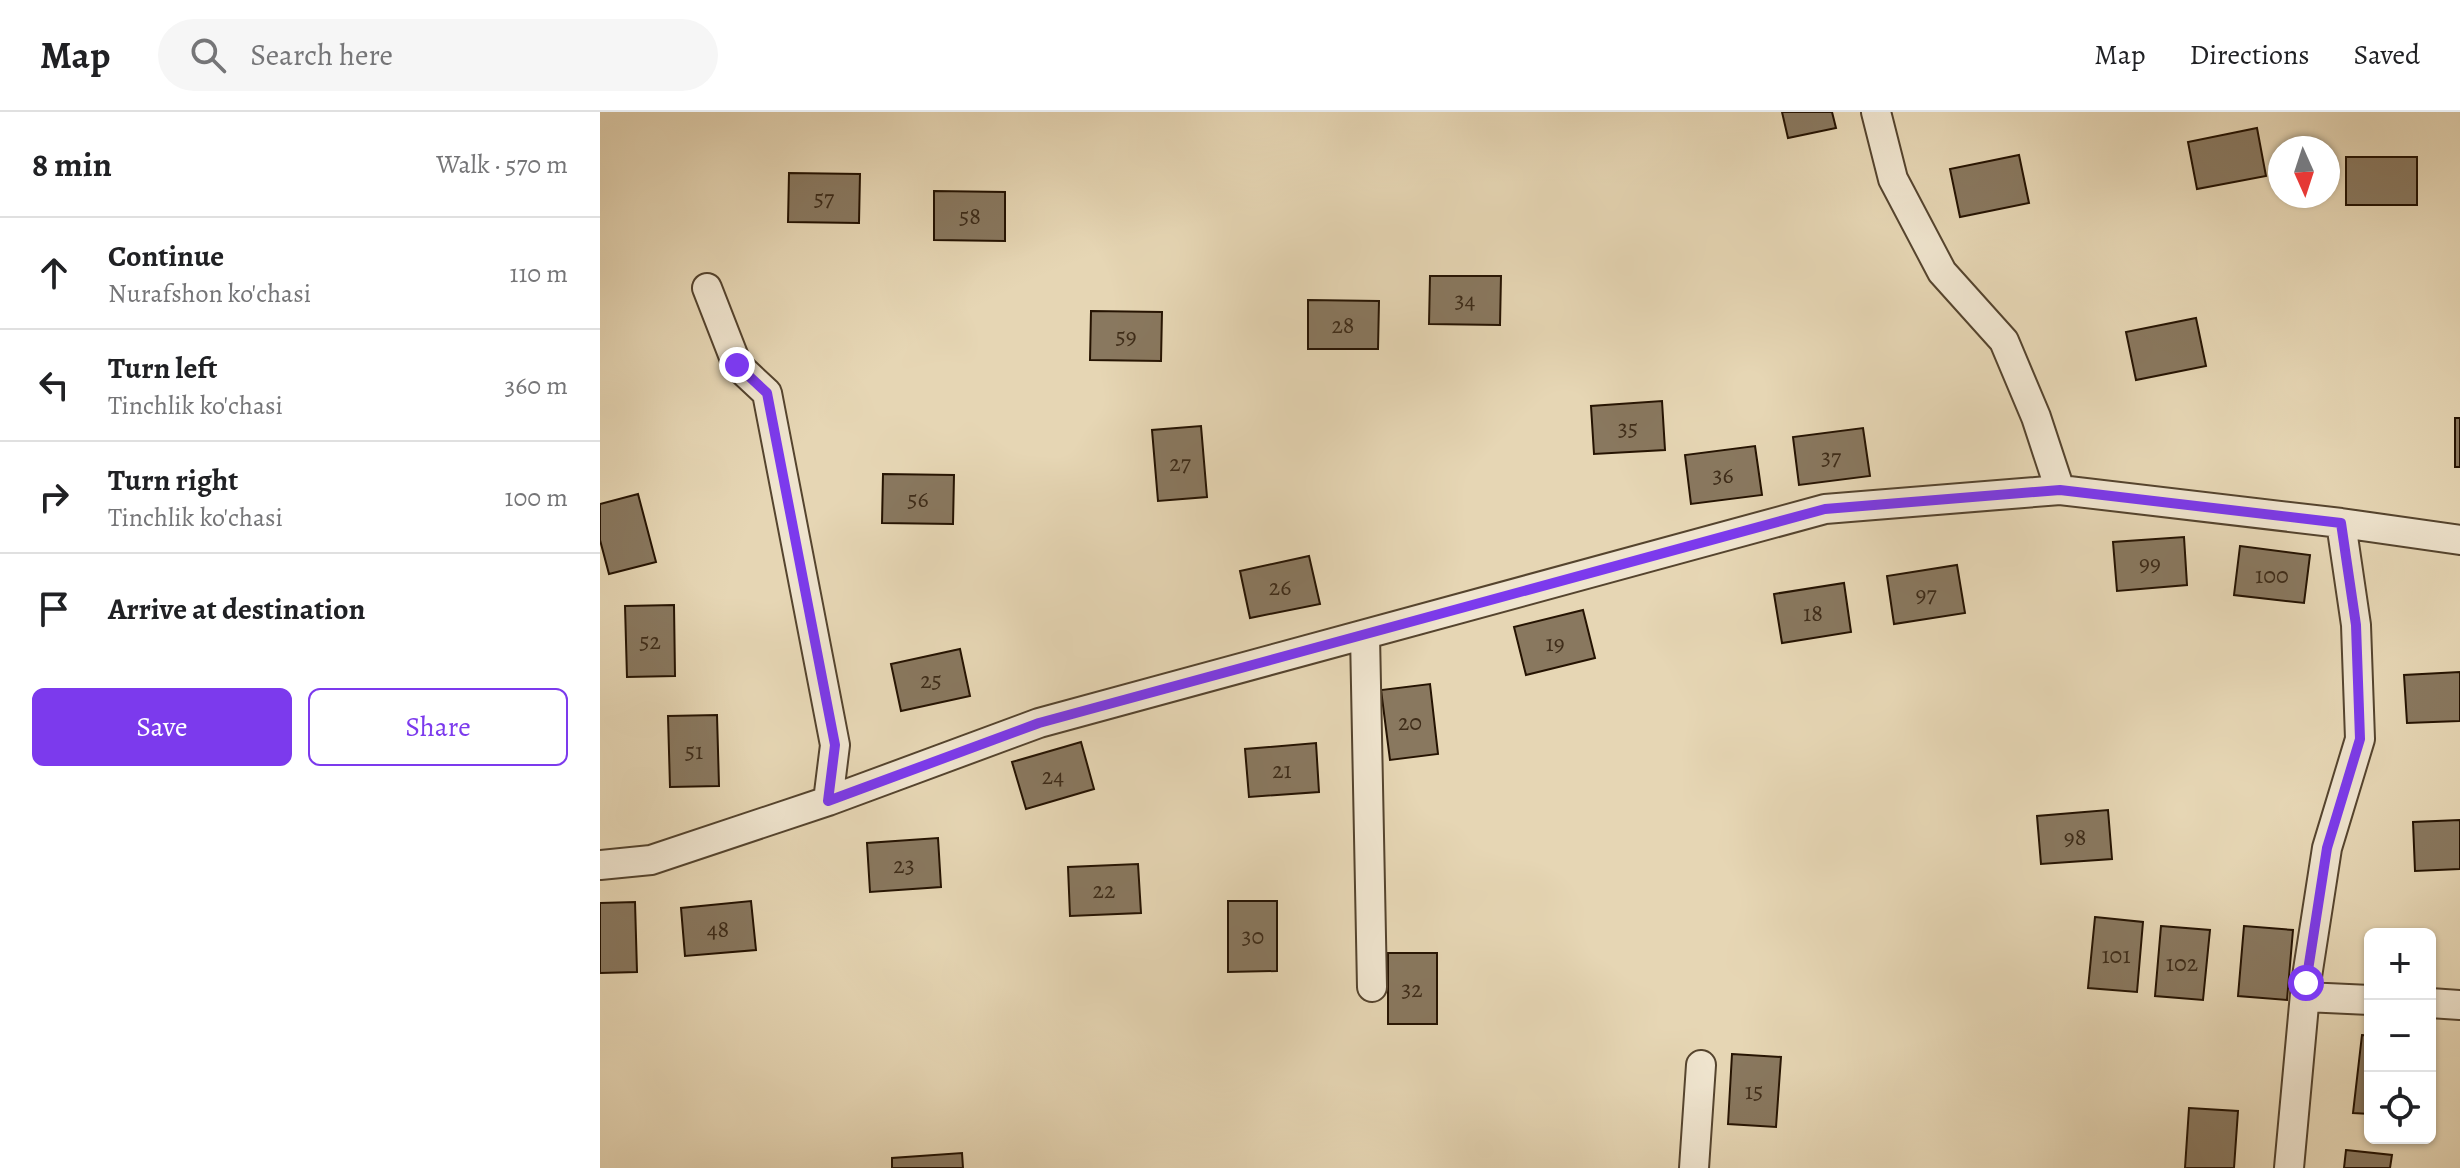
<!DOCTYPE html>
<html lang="en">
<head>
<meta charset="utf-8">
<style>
  body { margin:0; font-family:Alegreya,serif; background:#f6f6f6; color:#202124 }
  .controls { position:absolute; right:24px; bottom:24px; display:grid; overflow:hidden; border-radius:12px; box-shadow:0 2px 6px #0004 }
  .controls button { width:72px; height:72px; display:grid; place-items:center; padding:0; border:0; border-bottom:2px solid #e0e0e0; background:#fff; color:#202124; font:40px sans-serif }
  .compass { position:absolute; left:1668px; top:24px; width:72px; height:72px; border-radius:50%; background:#fff; box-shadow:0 2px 6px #0004; rotate:177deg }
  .stop { position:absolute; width:24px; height:24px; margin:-18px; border:6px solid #7c3aed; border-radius:50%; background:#fff }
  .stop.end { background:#7c3aed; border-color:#fff; box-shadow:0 2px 8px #0008 }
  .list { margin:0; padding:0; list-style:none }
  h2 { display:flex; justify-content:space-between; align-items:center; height:104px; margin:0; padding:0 32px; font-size:34px }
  h2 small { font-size:26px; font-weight:400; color:#757577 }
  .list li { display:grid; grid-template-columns:52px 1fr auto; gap:24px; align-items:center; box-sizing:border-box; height:112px; padding:0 32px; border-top:2px solid #e0e0e0 }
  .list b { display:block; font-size:30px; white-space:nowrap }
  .list p { margin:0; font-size:26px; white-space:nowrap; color:#757577 }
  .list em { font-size:26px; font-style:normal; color:#757577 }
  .actions { display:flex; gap:16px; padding:24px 32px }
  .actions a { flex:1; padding:18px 0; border:2px solid #7c3aed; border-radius:12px; text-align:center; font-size:28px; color:#7c3aed }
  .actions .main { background:#7c3aed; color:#fff }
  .icon { flex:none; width:44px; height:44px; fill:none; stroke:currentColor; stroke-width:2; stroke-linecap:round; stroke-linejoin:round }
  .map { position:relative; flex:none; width:1860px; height:1056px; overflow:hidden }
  header { display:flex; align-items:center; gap:48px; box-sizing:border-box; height:112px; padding:0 40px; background:#fff; border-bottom:2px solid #e0e0e0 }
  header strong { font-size:38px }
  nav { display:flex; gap:44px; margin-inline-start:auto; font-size:28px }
  .search { width:560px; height:72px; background:#f6f6f6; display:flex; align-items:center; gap:20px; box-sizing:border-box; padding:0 28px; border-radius:44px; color:#757577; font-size:30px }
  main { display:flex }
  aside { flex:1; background:#fff }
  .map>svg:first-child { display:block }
  .building { fill:#89785f; stroke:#251302; stroke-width:2 }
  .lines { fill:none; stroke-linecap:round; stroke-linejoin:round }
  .minor-casing { stroke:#55442e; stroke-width:32 }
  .minor { stroke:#efe4ce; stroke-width:28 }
  .route { stroke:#7c3aed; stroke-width:10 }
  .labels { text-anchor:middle; stroke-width:8; stroke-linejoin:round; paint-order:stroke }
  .number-label { font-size:24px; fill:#3e2c19 }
</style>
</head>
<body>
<header>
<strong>Map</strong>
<div class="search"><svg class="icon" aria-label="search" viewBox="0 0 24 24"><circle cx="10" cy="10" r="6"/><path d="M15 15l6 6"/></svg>Search here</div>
<nav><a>Map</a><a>Directions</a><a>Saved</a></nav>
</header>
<main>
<aside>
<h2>8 min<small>Walk · 570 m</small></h2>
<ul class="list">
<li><svg class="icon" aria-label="ahead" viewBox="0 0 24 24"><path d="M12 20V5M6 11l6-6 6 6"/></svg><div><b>Continue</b><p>Nurafshon ko'chasi</p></div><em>110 m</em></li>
<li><svg class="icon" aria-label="left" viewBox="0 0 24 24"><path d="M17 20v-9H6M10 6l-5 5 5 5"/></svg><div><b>Turn left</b><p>Tinchlik ko'chasi</p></div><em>360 m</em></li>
<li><svg class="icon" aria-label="right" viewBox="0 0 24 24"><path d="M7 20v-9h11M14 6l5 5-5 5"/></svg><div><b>Turn right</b><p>Tinchlik ko'chasi</p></div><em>100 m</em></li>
<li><svg class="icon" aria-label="arrive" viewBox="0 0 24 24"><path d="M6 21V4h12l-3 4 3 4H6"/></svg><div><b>Arrive at destination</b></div></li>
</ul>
<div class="actions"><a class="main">Save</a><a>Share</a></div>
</aside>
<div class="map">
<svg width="1860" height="1056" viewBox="0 0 1860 1056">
  <rect width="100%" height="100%" fill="#e6d6b4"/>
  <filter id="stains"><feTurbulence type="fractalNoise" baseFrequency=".0025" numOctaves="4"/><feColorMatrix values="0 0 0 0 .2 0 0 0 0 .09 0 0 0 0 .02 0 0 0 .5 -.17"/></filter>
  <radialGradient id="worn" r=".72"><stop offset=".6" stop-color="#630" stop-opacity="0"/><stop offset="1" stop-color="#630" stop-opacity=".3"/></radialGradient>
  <path class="building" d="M1182,0H1232L1236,16L1188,26Z
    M1657,16L1666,64L1597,77L1588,30Z
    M1419,43L1429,91L1360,105L1350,57Z
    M1746,45H1817V93H1746Z
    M189,61L260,62L259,111L188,110Z
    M334,79L405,80V129L334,128Z
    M830,164H901L900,213L829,212Z
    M708,188L779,189L778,237H708Z
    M491,199L562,200L561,249L490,248Z
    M1596,206L1606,254L1536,268L1526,220Z
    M1062,289L1065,338L994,342L991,294Z
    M1855,306H1860V355H1855Z
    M601,314L607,385L558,389L552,318Z
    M1263,316L1270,364L1199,373L1193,325Z
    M1155,334L1162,383L1091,392L1085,343Z
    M283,362L354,363L353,412L282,411Z
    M38,382L56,450L9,462L0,428V392Z
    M1584,425L1587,473L1517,479L1513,430Z
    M1640,434L1710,443L1704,491L1634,483Z
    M709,444L720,492L650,506L640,459Z
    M1357,453L1365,501L1294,512L1287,464Z
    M1244,471L1251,520L1182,531L1174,482Z
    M74,493L75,564L27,565L25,494Z
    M983,498L995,546L926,563L914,515Z
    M360,537L370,584L301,599L291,552Z
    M1860,560V609L1807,611L1804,563Z
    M830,572L838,642L790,648L781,578Z
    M117,603L119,674L70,675L68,604Z
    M481,630L494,677L426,697L412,650Z
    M716,631L719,680L649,685L645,637Z
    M1508,698L1512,747L1441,752L1437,704Z
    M1860,708V757L1815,759L1813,710Z
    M338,726L341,775L270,780L267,731Z
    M538,752L541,801L470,804L468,755Z
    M151,789L156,838L85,844L81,796Z
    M628,789H677V859L628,860Z
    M35,790L37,860L0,861V791Z
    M1495,805L1543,810L1537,880L1488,876Z
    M1561,814L1610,818L1603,888L1555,884Z
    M1644,814L1693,818L1687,888L1638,884Z
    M788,841H837V912H788Z
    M1762,923L1770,924V1002L1753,1001Z
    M1132,942L1181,945L1176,1015L1128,1012Z
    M1589,996L1638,999L1634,1056H1585Z
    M1746,1038L1792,1043L1790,1056H1744Z
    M362,1041L363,1056H292V1046Z"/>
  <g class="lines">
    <g class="minor-casing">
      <path id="minor" d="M1276,0L1293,67L1342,160L1404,229L1436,305L1460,378
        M107,176L137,253L167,281L235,633L228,689
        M765,523L772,875
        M0,753L51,748L228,689L439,611L1225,397L1460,378L1741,411L1860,428
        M1705,885L1770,888
        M1830,891L1860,893
        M1094,1056L1101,953
        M1689,1056L1706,871L1727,736L1760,627L1756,513L1741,411"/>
    </g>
    <use href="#minor" class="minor"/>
  </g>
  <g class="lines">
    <path class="route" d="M137,253L167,281L235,633L228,689L439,611L1225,397L1460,378L1741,411L1756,513L1760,627L1727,736L1706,871"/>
  </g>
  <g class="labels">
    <g class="number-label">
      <text x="224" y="94">57</text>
      <text x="370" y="112">58</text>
      <text x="865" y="196">34</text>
      <text x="743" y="221">28</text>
      <text x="526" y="232">59</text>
      <text x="1028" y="324">35</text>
      <text x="1231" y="353">37</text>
      <text x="580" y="359">27</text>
      <text x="1123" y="371">36</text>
      <text x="318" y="395">56</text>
      <text x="1550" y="459">99</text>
      <text x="1672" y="471">100</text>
      <text x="680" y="483">26</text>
      <text x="1326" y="490">97</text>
      <text x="1213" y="509">18</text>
      <text x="50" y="537">52</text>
      <text x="955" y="539">19</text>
      <text x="331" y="576">25</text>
      <text x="810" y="618">20</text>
      <text x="94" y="647">51</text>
      <text x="682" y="666">21</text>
      <text x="453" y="672">24</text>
      <text x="1475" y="733">98</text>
      <text x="304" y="761">23</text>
      <text x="504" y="786">22</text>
      <text x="118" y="825">48</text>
      <text x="653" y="832">30</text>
      <text x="1516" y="851">101</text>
      <text x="1582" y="859">102</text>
      <text x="812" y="885">32</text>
      <text x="1154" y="987">15</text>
    </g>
  </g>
  <rect width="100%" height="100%" filter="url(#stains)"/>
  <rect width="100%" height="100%" fill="url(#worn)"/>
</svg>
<div class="controls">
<button>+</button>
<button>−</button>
<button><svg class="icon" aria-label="locate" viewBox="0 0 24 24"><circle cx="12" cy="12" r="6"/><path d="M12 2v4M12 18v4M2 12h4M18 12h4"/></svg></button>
</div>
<svg class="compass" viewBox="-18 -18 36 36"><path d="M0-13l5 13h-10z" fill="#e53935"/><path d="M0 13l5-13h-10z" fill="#757577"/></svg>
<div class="stop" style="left:1706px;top:871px"></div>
<div class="stop end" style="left:137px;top:253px"></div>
</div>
</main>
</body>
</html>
